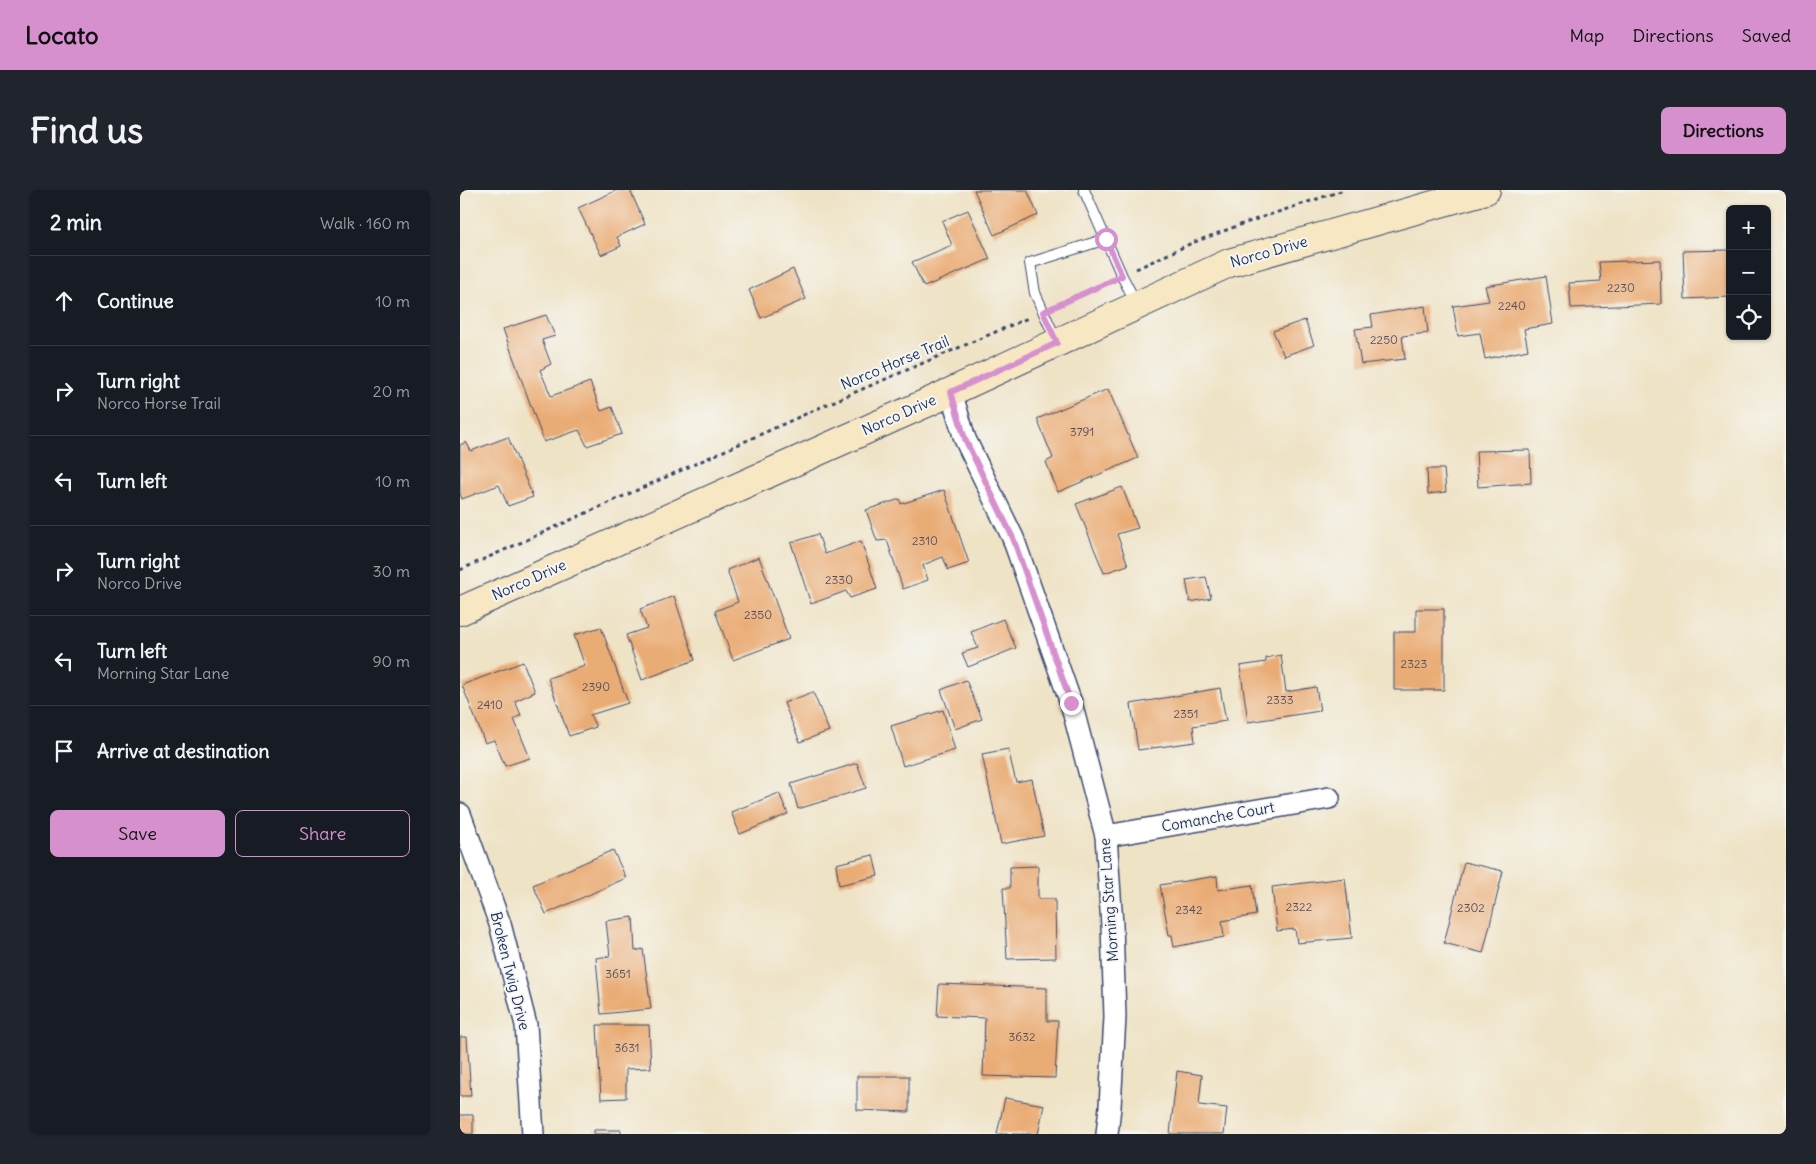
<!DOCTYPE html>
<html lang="en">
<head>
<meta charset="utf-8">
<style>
  body { margin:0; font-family:Delius,sans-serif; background:#20242c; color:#f1f3f6 }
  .controls { position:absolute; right:15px; top:15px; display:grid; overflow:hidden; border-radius:8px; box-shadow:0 1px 4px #0004 }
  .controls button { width:45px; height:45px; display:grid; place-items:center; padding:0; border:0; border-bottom:1px solid #363941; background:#171b24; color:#f1f3f6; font:25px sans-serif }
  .stop { position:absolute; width:15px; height:15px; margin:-11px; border:4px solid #d690ce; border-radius:50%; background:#fff }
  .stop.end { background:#d690ce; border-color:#fff; box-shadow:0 1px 5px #0008 }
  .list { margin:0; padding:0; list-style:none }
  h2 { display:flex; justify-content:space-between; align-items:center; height:65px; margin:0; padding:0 20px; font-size:21px }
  h2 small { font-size:16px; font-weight:400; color:#9ea1a6 }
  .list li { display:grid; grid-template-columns:32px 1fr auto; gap:15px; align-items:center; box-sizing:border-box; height:90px; padding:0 20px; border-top:1px solid #363941 }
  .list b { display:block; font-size:19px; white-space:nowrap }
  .list p { margin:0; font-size:16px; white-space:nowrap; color:#9ea1a6 }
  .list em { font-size:16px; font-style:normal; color:#9ea1a6 }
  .actions { display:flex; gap:10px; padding:15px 20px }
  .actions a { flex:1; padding:11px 0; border:1px solid #d690ce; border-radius:8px; text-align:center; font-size:18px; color:#d690ce }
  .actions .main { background:#d690ce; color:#111 }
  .icon { flex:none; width:28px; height:28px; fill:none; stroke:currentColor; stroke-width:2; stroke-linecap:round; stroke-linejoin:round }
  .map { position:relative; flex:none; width:1326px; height:944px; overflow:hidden; border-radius:8px }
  header { display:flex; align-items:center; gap:30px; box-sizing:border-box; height:70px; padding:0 25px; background:#d690ce; color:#111 }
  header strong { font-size:24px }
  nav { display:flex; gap:28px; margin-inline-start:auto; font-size:18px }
  .intro { display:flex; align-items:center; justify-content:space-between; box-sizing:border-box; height:120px; padding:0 30px }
  h1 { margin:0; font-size:35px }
  .button { padding:12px 22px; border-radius:8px; background:#d690ce; color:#111; font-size:18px; font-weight:700 }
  main { display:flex; gap:30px; padding:0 30px }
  aside { flex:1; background:#171b24; border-radius:8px; box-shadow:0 1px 4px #0004 }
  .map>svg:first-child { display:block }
  .building { fill:#eaac75 }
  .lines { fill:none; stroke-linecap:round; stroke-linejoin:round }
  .lane-casing { stroke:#3b4a6e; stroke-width:12 }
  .street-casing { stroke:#3b4a6e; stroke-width:24 }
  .secondary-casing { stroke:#3b4a6e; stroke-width:30 }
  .path { stroke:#3b4a6e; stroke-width:3; stroke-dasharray:4 4; stroke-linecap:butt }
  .lane { stroke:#fff; stroke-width:10 }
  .street { stroke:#fff; stroke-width:21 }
  .secondary { stroke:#f7e8c3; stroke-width:28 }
  .route { stroke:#d690ce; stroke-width:6 }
  .labels { text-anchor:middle; stroke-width:4; stroke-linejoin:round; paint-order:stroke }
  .number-label { font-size:12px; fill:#4f4e64 }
  .street-label { font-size:15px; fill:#1b2f5e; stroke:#f6f6f2 }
</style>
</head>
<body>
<header>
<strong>Locato</strong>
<nav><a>Map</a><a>Directions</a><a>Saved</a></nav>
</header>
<div class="intro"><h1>Find us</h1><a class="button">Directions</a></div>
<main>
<aside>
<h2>2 min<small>Walk · 160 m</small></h2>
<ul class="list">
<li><svg class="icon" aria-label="ahead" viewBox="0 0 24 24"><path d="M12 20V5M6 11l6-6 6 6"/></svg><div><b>Continue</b></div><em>10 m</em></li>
<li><svg class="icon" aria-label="right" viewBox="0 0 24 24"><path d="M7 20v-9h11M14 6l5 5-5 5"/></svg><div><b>Turn right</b><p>Norco Horse Trail</p></div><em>20 m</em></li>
<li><svg class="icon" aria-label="left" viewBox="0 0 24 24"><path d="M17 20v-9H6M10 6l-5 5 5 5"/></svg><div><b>Turn left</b></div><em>10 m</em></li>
<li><svg class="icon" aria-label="right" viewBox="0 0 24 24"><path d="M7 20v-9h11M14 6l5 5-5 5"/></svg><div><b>Turn right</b><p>Norco Drive</p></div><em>30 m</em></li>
<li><svg class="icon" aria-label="left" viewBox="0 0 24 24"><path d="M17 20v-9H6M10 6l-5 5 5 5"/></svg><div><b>Turn left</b><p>Morning Star Lane</p></div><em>90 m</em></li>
<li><svg class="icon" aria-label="arrive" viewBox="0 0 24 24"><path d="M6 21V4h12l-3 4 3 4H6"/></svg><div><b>Arrive at destination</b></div></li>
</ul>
<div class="actions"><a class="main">Save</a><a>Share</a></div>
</aside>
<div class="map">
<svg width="1326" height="944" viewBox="0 0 1326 944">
  <rect width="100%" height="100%" fill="#f6f6f2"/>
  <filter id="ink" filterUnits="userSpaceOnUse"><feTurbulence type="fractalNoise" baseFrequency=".02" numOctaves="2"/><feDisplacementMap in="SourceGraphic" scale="10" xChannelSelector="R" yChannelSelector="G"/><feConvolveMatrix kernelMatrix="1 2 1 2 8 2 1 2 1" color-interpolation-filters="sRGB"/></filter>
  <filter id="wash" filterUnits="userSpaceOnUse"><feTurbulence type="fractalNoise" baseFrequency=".0096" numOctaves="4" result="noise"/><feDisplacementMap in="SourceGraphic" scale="20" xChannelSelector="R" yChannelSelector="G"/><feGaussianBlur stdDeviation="1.12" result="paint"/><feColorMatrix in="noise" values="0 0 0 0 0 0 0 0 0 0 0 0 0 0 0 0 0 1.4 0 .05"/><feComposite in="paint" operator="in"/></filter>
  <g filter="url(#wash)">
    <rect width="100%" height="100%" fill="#efe3c6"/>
    <g id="blocks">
      <path class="building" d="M157,0H170L185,34L157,47L161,56L141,65L118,18Z
        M514,0H567L578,25L534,45Z
        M508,20L530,69L464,97L452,72L492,55L482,31Z
        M1270,60V107L1225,109L1223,61Z
        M1200,70L1201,114L1111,118L1109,93L1141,91L1139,72Z
        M333,79L346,109L301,128L289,100Z
        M1086,86L1093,134L1064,139L1068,160L1025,169L1020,143L998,146L993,116L1029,111L1025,96Z
        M965,116L968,143L942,146L945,169L901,174L895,139L913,137L911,125Z
        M86,125L95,146L82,150L91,174L80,180L91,206L130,192L141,221L152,217L162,244L127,256L119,240L84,252L43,139Z
        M845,130L854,155L824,166L813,141Z
        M648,199L678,268L598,302L586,272L593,268L577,229Z
        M48,247L73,307L48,316L39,295L2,309L0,304V255L6,252L11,261Z
        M1070,260L1071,293L1018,297L1016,261Z
        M967,279H984L986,302L968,304Z
        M662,297L678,338L657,344L668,375L644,383L616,314Z
        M484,300L509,373L488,380L483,367L463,375L468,390L443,399L427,350L417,351L406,320L440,309L441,314Z
        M358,344L365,364L401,351L417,399L390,408L386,401L351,414L331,353Z
        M299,367L329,449L273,470L255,421L278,412L267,380Z
        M746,387L751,408L730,412L726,390Z
        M214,406L235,470L182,490L166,445L187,438L180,419Z
        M956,419H984V500H934V442H956Z
        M543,429L556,458L508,477L502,463L518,458L511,442Z
        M141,437L168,513L130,525L136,537L109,546L88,488L125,476L114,445Z
        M821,465L826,502L856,497L860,521L788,532L780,476L806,472V468Z
        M63,472L75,502L55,511L61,525L54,529L70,568L45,576L34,550L25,553L2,495Z
        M506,490L522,529L495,539L481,500Z
        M760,498L766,531L733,536L735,552L678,560L671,514Z
        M353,502L369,541L340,552L324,513Z
        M483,520L495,560L443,576L431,536Z
        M548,559L556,592L572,589L584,646L541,654L522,564Z
        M397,573L406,598L338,619L331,594Z
        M319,603L328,624L280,644L271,622Z
        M153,660L166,688L86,724L73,695Z
        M413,665L418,686L379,695L376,674Z
        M1004,672L1043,681L1023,763L984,753Z
        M578,676V709H595L596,768L547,769L543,698H550V677Z
        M757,686L758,700L792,695L796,725L762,731L764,747L714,757L712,745H709L700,695Z
        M885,688L892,748L837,753L835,739L817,741L812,697Z
        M173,727L175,761L183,759L191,819L141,824L136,768L150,766L146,731Z
        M479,794L587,798V831H598L595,888L523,886L525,828L477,826Z
        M137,835H189L191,878L166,879V908L141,909Z
        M0,847H7L11,906H0Z
        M717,881L742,885L739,915L767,918L764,944H710Z
        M397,886H449V922L397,920Z
        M545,908L584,915L578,944H537Z
        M0,925H13V944H0Z
        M134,940H161V944H134Z"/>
    </g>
  </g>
  <g filter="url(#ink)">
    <use href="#blocks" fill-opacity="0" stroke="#3b4a6e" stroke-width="1"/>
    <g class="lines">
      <g class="lane-casing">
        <path id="lane" d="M624,0L662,86L677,115
          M597,152L575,103L570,73L646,49"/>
      </g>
      <g class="street-casing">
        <path id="street" d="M491,202L505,249L553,348L611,513L646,646L652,735L655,827L650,917L647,944
          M0,624L40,734L66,835L73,944
          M646,646L869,608"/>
      </g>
      <g class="secondary-casing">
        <path id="secondary" d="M0,421L471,211L769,73L1026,0"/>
      </g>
      <path class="path" d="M676,79L732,53L785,33L884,0
        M599,114L648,92
        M0,380L370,213L568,128"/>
      <use href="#lane" class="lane"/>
      <use href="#street" class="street"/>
      <use href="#secondary" class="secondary"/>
    </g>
  </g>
  <g class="lines" filter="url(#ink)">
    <path class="route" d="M611,513L553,348L505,249L491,202L597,153L583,122L662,86L646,49"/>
  </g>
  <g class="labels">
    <g class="number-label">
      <text x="1161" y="102">2230</text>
      <text x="1052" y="120">2240</text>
      <text x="924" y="154">2250</text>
      <text x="622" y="246">3791</text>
      <text x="465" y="355">2310</text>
      <text x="379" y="394">2330</text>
      <text x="298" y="429">2350</text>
      <text x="954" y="478">2323</text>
      <text x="136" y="501">2390</text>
      <text x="820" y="514">2333</text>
      <text x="30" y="519">2410</text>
      <text x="726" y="528">2351</text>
      <text x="839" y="721">2322</text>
      <text x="1011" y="722">2302</text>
      <text x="729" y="724">2342</text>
      <text x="158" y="788">3651</text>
      <text x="562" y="851">3632</text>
      <text x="167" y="862">3631</text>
    </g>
    <g class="street-label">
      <text transform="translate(809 62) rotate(-16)" y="5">Norco Drive</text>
      <text transform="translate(435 173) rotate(-23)" y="5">Norco Horse Trail</text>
      <text transform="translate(439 225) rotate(-24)" y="5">Norco Drive</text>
      <text transform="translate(69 390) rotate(-24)" y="5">Norco Drive</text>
      <text transform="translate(758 627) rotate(-10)" y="5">Comanche Court</text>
      <text transform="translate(649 710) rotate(-94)" y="5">Morning Star Lane</text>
      <text transform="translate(50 781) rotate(76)" y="5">Broken Twig Drive</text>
    </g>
  </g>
</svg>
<div class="controls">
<button>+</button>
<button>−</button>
<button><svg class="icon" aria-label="locate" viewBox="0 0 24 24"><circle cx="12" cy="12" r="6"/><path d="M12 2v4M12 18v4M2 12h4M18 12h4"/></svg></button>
</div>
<div class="stop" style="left:646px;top:49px"></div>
<div class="stop end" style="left:611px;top:513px"></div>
</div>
</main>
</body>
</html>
